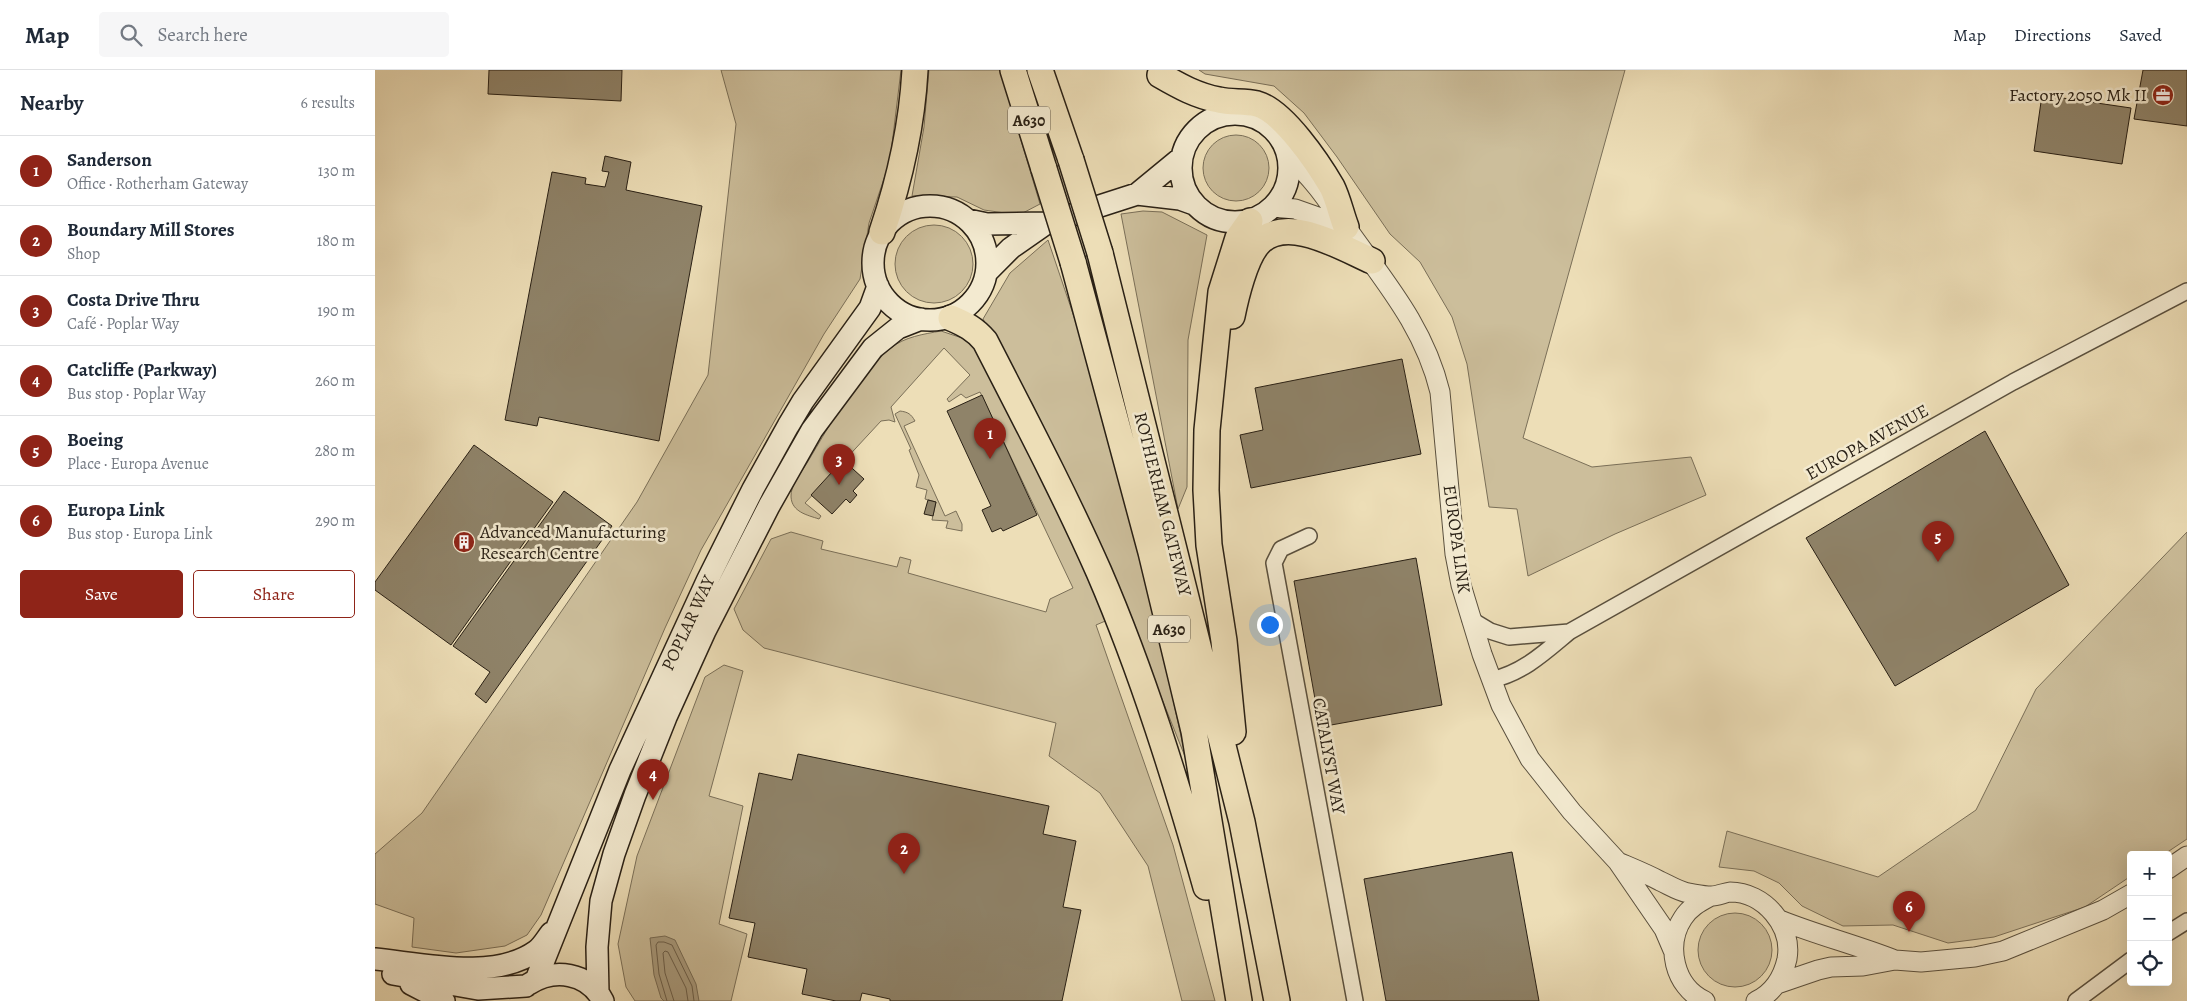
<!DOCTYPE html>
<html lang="en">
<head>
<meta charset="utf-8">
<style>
  body { margin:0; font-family:Alegreya,serif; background:#f6f6f7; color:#1f2937 }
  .controls { position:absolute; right:15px; bottom:15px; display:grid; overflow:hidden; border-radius:5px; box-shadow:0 5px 20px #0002 }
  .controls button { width:45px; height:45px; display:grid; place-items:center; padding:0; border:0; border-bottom:1px solid #e0e1e3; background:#fff; color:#1f2937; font:25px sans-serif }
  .you { position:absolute; left:894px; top:554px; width:18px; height:18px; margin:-12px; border:4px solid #fff; border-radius:50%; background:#1a73e8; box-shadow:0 0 0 8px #1a73e833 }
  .badge { display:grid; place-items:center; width:32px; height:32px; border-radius:50%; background:#8f2418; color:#fff; font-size:16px; font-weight:700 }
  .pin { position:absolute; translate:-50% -41px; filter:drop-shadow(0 1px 2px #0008) }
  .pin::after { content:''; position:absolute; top:26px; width:18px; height:15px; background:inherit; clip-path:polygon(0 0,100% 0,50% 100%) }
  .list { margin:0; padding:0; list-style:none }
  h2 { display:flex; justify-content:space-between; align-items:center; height:65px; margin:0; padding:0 20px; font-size:21px }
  h2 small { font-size:16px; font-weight:400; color:#747a83 }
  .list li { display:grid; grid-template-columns:32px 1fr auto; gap:15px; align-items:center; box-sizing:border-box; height:70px; padding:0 20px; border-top:1px solid #e0e1e3 }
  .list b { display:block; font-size:19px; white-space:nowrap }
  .list p { margin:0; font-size:16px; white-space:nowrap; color:#747a83 }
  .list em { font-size:16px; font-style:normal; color:#747a83 }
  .actions { display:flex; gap:10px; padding:15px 20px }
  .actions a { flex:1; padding:11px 0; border:1px solid #8f2418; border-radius:5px; text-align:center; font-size:18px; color:#8f2418 }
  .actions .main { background:#8f2418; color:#fff }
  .icon { flex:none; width:28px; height:28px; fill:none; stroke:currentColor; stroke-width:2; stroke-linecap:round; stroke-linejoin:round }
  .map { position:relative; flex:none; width:1812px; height:931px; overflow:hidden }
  header { display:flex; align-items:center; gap:30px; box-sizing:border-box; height:70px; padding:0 25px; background:#fff; border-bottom:1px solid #e0e1e3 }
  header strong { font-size:24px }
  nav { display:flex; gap:28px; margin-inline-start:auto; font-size:18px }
  .search { width:350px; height:45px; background:#f6f6f7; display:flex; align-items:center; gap:12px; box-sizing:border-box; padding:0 18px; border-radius:5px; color:#747a83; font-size:19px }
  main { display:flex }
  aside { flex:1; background:#fff }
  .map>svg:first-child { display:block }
  .green { fill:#ccbe9b; stroke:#7a6f58 }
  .water { fill:#aa9d80; stroke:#766b55 }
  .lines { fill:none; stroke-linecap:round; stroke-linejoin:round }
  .shore { stroke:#6a5e4a; stroke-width:1 }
  .building { fill:#8f8369; stroke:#292015 }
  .minor-casing { stroke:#5a503e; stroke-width:18 }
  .tertiary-casing { stroke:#5a503e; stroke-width:21 }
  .secondary-casing { stroke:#292015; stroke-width:24 }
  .trunk-casing { stroke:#292015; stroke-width:28 }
  .minor { stroke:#f3ead0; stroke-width:15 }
  .tertiary { stroke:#f3ead0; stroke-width:19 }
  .secondary { stroke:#f3ead0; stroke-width:21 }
  .trunk { stroke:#eddeb7; stroke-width:25 }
  .trunk-bridge-casing { stroke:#292015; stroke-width:28; stroke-linecap:butt }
  .trunk-bridge { stroke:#eddeb7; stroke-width:25 }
  .labels { text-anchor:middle; stroke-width:5; stroke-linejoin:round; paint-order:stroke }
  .shield { fill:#f3ead0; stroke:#665d4d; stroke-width:1 }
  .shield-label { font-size:16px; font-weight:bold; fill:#292015 }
  .poi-label { font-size:18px; fill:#292015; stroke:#f3ead0; text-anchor:end }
  .street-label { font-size:18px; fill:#292015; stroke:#f3ead0 }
</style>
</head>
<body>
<header>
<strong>Map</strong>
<div class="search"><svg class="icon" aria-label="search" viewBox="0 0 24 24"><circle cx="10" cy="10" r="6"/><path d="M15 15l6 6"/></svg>Search here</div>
<nav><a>Map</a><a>Directions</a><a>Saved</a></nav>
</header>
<main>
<aside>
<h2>Nearby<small>6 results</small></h2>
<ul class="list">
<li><span class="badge">1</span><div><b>Sanderson</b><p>Office · Rotherham Gateway</p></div><em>130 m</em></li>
<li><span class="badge">2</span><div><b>Boundary Mill Stores</b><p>Shop</p></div><em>180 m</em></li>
<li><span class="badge">3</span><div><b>Costa Drive Thru</b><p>Café · Poplar Way</p></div><em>190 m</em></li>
<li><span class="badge">4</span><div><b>Catcliffe (Parkway)</b><p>Bus stop · Poplar Way</p></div><em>260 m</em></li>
<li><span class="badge">5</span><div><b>Boeing</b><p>Place · Europa Avenue</p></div><em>280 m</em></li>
<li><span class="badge">6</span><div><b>Europa Link</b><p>Bus stop · Europa Link</p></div><em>290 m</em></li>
</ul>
<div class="actions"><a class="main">Save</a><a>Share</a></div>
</aside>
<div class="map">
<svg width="1812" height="931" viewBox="0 0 1812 931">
  <rect width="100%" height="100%" fill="#eddeb7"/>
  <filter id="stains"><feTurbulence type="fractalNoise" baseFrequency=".004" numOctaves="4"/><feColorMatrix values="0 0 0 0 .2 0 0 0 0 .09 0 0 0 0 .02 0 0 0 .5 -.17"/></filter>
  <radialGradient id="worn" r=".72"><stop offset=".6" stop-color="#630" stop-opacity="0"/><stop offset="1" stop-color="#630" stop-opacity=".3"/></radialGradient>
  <path class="green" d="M346,0H526L515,91L494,153L485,209L449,264L326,480L290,558L166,845L152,865L130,876L81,883L37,877L39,848L0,834V784L47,743L262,432L333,305L361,54Z
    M554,0H625L665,134L644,145L609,140L582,127L537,126L549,57Z
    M824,0H1250L1148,368L1217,397L1316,387L1331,425L1240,464L1153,506L1142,439L1114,437L1092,294L1077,247L1045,192L1015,164L962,87L929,43L899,16L830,4Z
    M828 98a33 33 0 1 1 66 0a33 33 0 1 1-66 0Z
    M768,141L787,142L832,165L813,270L812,417L803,439L746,144Z
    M520 194a39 39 0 1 1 78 0a39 39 0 1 1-78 0Z
    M673,170L717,300L765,478L811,689L732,492L657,333L608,249L635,203Z
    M566,261L587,268L605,282L735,549L721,555L798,775L840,931H807L773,796L725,723L674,686L681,653L389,578L368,560L359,539L396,469L416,462L448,471L446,479L522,497L525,487L536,490L533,503L671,542L675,529L698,518L605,322L591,328L586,324L574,332L572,329L595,305L569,278L516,337L520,352L514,350L506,351L430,433L446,446L444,449C432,445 417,442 416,427C415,416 427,401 432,393C456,353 480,308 516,278C529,267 549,264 566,261Z
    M525,341C533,342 536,344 540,351L529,356L570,446L581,441L587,454V461L571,458L573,451L557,450L561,432L550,429L552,420L541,417L544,405L534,380L536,379L520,344Z
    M1812,462V769L1788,785H1756V806L1710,837L1619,867L1573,873L1518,855L1468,856L1427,836L1404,813L1379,801L1344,797L1352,761L1503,807L1601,740L1661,619Z
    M349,595L368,601L334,726L368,736L344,854L372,864L356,931H260L251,917L243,874L262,786L330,607Z
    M1323 880a37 37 0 1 1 74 0a37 37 0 1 1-74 0Z"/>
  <path class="water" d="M290,866L300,870L321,914L324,931H289L286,928L279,905L275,868Z"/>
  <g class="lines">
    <path class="shore" d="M292,931L284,904L281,875L283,872H289L297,875L317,916L319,931
      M299,931L290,903L288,883L290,881L293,882L311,918L313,931"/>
  </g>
  <path class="building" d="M114,0H247L246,31L113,24Z
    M1768,0H1812V56L1759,49Z
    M1667,25L1756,38L1747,94L1659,81Z
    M230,86L256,92L251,120L327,136L284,371L164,347L162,356L130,350L177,102L211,108L210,114L230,117L234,102L227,101Z
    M1027,289L1046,384L876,418L865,365L888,360L880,318Z
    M607,325L662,445L628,461L626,458L617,462L607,440L616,436L572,341Z
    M1610,361L1694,515L1520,616L1431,468Z
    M99,375L178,432L76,575L0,520V512Z
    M468,390L489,409L478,421L482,425L475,433L471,429L457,444L436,425Z
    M189,421L237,456L111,633L100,624L115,602L78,576Z
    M553,430L561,432L558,446L549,444Z
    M1041,488L1067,635L945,657L919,511Z
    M423,684L674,736L668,764L701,771L688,837L706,840L687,931H515V929L487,923L485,931H461L427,924L432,899L373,887L380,853L354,848L384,703L417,710Z
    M1137,782L1164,931H1011L989,809Z"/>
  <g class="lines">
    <g class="minor-casing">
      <path id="minor" d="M934,466L906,479L899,493L980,931
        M1095,549L1115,561L1134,567L1194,562
        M1116,610C1148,603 1170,582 1194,562L1638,312L1812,221
        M1793,863L1812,851
        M1701,931L1756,890"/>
    </g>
    <g class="tertiary-casing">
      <path id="tertiary" d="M913,86C937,107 953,131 971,157C1009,211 1049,256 1065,322L1080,484L1086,515L1107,584L1126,635L1155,689L1197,742L1243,792L1289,859L1298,880
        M898,137L920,139L971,157
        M1243,792C1257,798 1272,804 1285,811C1294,815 1303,821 1313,823C1320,824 1329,826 1336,826C1342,826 1349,823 1355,822C1389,822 1418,856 1412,889C1408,907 1398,923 1381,931
        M1793,799L1812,786
        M1405,850C1442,865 1482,875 1520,890
        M1402,914L1443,900L1456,897L1488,896L1520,890L1546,892L1600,887L1628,881L1728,840L1756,824
        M1330,931C1299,917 1290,875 1308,848C1315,837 1325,832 1336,826"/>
    </g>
    <g class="secondary-casing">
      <path id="secondary" d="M806 98a54 54 0 1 1 108 0a54 54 0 1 1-108 0Z
        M762,124L805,129L819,134
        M498 193a57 57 0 1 1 114 0a57 57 0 1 1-114 0Z
        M593,150L612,154L672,153
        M612,202L636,178L672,153L762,124L807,87
        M0,889C49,894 119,911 161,881C167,877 172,868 176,863
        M18,904L103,919L151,916
        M161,910L245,700L333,509L378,419L413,356L428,331L495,238L503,216
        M36,914L69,931
        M154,914C179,898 213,902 228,931
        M223,923L222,877L226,831L239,784L260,725L291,647L330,561L394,436L437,360L498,278L523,258L546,249"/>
    </g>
    <g class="trunk-casing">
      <path id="trunk" d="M638,0L669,99
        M665,0L696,90
        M785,5C804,16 822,26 844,30C856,33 869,31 882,34C908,41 943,93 957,117C963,129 966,144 971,157
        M507,162C525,109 537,55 540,0
        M725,183L867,752L902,931
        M698,192L776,482L819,661L864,931
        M857,246C861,226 870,189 883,174C911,143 967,178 997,191
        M576,248C590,254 600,259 610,271C649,347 689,423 724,502C768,604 801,711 831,817
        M858,662L849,571L834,475L831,420L832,360L846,222L863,168L875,151"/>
    </g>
    <use href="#minor" class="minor"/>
    <use href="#tertiary" class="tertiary"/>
    <use href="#secondary" class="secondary"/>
    <use href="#trunk" class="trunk"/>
    <g class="trunk-bridge-casing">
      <path id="trunk-bridge" d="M696,90L725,183
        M669,99L698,192"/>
    </g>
    <use href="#trunk-bridge" class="trunk-bridge"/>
  </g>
  <defs>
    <g id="office-disc" transform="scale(1.125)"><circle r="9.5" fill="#8f2418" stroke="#f3ead0"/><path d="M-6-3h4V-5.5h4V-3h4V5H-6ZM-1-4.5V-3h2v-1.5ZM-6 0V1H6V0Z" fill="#fff"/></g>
    <g id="building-disc" transform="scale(1.125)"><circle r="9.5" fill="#8f2418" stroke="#f3ead0"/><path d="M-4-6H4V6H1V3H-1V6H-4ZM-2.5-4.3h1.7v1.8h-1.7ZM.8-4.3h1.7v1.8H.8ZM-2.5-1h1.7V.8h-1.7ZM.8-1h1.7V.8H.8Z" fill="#fff"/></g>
  </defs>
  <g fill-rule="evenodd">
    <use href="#office-disc" x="1788" y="25"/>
    <use href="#building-disc" x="89" y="472"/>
  </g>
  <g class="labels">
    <g class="shield">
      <rect x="633" y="36.5" width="42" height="27" rx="4"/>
      <rect x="773" y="545.5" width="42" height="27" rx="4"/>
    </g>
    <g class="shield-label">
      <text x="654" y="56">A630</text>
      <text x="794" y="565">A630</text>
    </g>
    <g class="poi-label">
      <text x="1772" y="31">Factory 2050 Mk II</text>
      <text x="105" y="468" text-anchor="start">Advanced Manufacturing<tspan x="105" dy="21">Research Centre</tspan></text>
    </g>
    <g class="street-label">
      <text transform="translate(1492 372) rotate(-29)" y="6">EUROPA AVENUE</text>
      <text transform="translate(788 434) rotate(76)" y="6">ROTHERHAM GATEWAY</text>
      <text transform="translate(1082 469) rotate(82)" y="6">EUROPA LINK</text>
      <text transform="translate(313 553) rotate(-65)" y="6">POPLAR WAY</text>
      <text transform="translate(954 686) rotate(80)" y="6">CATALYST WAY</text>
    </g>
  </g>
  <rect width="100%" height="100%" filter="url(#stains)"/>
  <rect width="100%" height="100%" fill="url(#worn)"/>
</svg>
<div class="controls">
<button>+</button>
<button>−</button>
<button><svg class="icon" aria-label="locate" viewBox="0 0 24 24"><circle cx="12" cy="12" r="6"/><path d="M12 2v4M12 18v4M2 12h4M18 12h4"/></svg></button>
</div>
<div class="you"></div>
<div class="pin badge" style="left:615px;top:389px">1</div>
<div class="pin badge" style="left:529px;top:804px">2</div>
<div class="pin badge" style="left:464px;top:415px">3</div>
<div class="pin badge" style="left:278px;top:730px">4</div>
<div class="pin badge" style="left:1563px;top:492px">5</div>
<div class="pin badge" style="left:1534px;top:862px">6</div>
</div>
</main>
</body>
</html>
